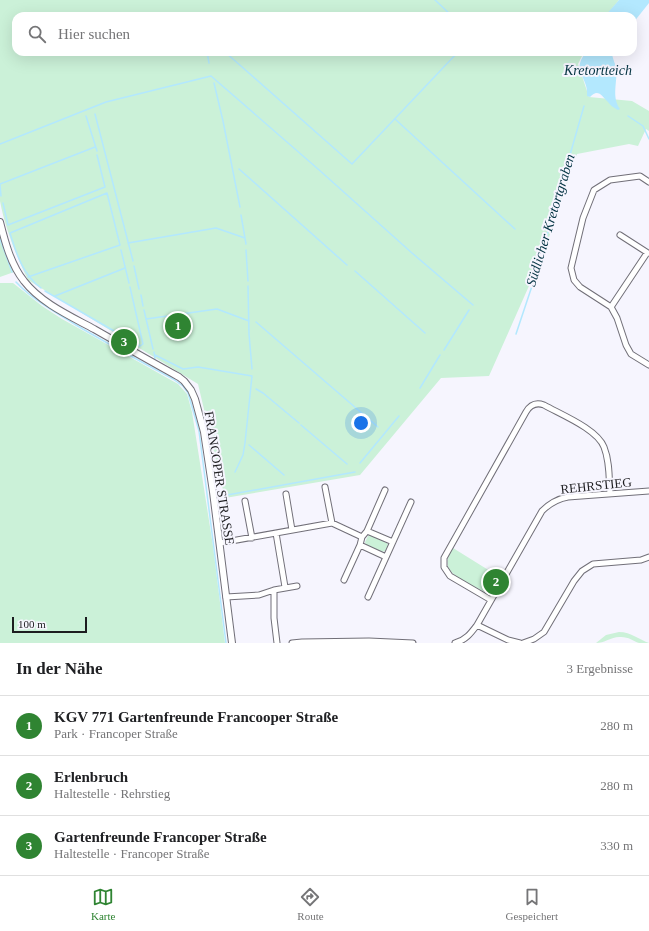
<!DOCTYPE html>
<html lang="de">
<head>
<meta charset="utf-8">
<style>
  body { margin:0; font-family:"Times New Roman",serif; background:#f2f2f2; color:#202124 }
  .scale { position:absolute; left:12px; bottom:10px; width:75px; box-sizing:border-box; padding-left:4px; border:2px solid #1d1d20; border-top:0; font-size:11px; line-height:14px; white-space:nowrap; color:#1d1d20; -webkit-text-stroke:3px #f6f5fe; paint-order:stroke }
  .you { position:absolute; left:361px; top:423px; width:14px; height:14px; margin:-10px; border:3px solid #fff; border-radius:50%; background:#1a73e8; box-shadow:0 0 0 6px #1a73e833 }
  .badge { display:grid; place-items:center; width:26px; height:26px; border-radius:50%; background:#2f8432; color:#fff; font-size:13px; font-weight:700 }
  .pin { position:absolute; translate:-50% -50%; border:2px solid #fff; box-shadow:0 1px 4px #0006 }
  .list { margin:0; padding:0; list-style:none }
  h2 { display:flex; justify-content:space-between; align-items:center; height:52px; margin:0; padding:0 16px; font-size:17px }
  h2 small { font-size:13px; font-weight:400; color:#757577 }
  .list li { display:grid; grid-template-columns:26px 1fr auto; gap:12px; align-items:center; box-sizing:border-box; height:60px; padding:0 16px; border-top:1px solid #e0e0e0 }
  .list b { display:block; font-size:15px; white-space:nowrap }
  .list p { margin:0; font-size:13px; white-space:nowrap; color:#757577 }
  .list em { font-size:13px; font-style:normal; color:#757577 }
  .icon { flex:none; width:22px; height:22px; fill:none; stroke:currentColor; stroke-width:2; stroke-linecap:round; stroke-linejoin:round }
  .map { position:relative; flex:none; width:649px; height:643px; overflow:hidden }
  .search { position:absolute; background:#fff; box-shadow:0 4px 16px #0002; left:12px; right:12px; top:12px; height:44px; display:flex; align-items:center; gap:10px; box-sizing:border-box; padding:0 14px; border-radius:12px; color:#757577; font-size:15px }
  .sheet { height:232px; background:#fff }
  nav { display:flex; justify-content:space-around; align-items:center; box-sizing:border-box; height:56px; border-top:1px solid #e0e0e0; background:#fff; font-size:11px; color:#757577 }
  nav a { display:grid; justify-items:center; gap:2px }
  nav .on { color:#2f8432 }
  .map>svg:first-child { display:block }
  .green { fill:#cbf1d8 }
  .water { fill:#b3e8fe }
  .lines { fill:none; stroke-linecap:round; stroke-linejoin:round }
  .stream { stroke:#b3e8fe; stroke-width:1.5 }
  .minor-casing { stroke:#716f78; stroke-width:7 }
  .major-casing { stroke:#716f78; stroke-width:8 }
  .minor { stroke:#fff; stroke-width:5 }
  .major { stroke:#fff; stroke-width:6 }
  .labels { text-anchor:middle; stroke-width:4; stroke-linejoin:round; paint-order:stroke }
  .street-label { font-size:13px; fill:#1d1d20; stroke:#f6f5fe }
  .water-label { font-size:14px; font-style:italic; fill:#033342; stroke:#f6f5fe }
</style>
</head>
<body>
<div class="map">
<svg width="649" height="643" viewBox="0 0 649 643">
  <rect width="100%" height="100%" fill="#f6f5fe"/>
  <path class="green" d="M0,0H619L606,16H16V52H584L578,64L589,97L632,101L649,111V131L646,129L638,146L629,144L577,154L544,252L489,376L441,378L360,475L225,498L198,384L28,280C16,255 5,228 0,201Z
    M0,231L14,272L0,277Z
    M0,283H13L42,306L62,319L178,384L187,394L192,412L213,546L225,643H0Z
    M370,535L387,543L388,545L385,551L382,552L366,545L365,542L368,536Z
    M453,548L498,576L487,593C477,588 451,577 448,566C446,560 450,553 453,548Z
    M619,632C631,632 640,640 649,643C646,643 642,643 639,643C633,641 629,637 621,637C612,636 605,643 596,643L606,635Z"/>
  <path class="water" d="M619,0H649V3L633,23V16H605Z
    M586,52H612C612,58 615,62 616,68C618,81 611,97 620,109L618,110C614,108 610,105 608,102C602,96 598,88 590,97L587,96C589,76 570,73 586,52Z"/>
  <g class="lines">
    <path class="stream" d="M435,0L452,16
      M207,52L209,63
      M225,52L352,164L458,52
      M214,83L223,121L240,207
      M95,114L133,261
      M86,116L97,151
      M628,116L643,126L649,139
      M395,119L515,229
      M0,144L106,102L211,76L318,169L412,253L473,305
      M239,169L347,265
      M0,184L95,147
      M0,185L1,196
      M3,203L8,225L105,187L97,155
      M241,215L246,244
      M0,239L12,272
      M128,243L216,228L245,238
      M121,250L129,283
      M246,250L248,281
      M134,266L139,289
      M355,271L425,333
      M28,277L120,245L107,193L10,233C16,253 23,275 41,288
      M16,282C33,300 55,312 76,325C108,344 140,361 173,379L183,386L188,393L199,431L226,643
      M248,286L249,334L252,369
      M45,291L140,346L143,344L130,287
      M141,295L143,306
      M55,296L125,268
      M144,310L153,349
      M146,319L217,309L249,321
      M256,322L378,427
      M516,334L535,277L584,106
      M444,350L469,310
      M154,352L155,359
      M155,355L183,369L198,367L252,376L245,443L243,455L235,472
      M420,388L440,355
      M256,389L263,393L299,423
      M301,425L347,464
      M249,445L284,475
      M360,463L399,416
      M227,495L355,472"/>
    <g class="minor-casing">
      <path id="minor" d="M649,182L640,176L610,180L594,190L583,218L571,268L574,280L580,287L611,307L617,318L626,345L631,354L649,365
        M620,235L648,253
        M611,307L647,253
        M286,494L292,530
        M245,501L252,538
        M332,523L362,537
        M367,531L393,542
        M276,533L285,587
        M220,543L332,523L325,487
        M360,545L386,557
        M344,580L360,545L362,537L367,531L385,490
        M274,590V618L277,643
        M226,597L259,595L274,590L297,586
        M368,597L411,502
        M491,600L450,576L444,567V558L526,412C530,405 536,402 544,405C562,415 597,429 604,447C610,462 609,479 610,494
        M477,625L508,640L520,643
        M292,643L302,642L369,641L413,643
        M455,643C466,640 471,633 477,625L542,511C550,503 557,499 568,497L649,491
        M523,643L534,639L544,632L574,581L582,571L593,564L641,560L649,557"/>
    </g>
    <g class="major-casing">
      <path id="major" d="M0,222C5,242 11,265 24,281C41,303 70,316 94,329C122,345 150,361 179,377L184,381L191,390L195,399L204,432L213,492L232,643"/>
    </g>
    <use href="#minor" class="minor"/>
    <use href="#major" class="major"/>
  </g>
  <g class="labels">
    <g class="street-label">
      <text transform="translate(220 478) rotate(81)" y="5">FRANCOPER STRASSE</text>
      <text transform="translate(596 485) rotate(-6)" y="5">REHRSTIEG</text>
    </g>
    <g class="water-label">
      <text x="598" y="75">Kretortteich</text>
      <text transform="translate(550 220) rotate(-73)" y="5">Südlicher Kretortgraben</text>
    </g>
  </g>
</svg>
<div class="scale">100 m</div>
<div class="you"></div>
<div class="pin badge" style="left:178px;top:326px">1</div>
<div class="pin badge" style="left:496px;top:582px">2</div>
<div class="pin badge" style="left:124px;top:342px">3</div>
<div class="search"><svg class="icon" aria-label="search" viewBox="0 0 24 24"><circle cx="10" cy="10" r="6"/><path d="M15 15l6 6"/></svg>Hier suchen</div>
</div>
<section class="sheet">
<h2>In der Nähe<small>3 Ergebnisse</small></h2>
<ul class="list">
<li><span class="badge">1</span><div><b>KGV 771 Gartenfreunde Francooper Straße</b><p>Park · Francoper Straße</p></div><em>280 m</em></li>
<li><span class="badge">2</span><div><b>Erlenbruch</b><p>Haltestelle · Rehrstieg</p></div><em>280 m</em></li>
<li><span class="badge">3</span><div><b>Gartenfreunde Francoper Straße</b><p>Haltestelle · Francoper Straße</p></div><em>330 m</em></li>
</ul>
</section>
<nav>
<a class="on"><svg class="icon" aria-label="map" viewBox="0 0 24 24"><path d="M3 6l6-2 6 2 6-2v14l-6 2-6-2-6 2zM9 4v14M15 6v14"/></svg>Karte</a>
<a><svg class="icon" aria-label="directions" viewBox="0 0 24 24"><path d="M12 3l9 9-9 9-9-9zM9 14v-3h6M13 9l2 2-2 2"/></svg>Route</a>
<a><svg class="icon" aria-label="saved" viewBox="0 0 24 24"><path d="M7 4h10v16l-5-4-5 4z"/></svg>Gespeichert</a>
</nav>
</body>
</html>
